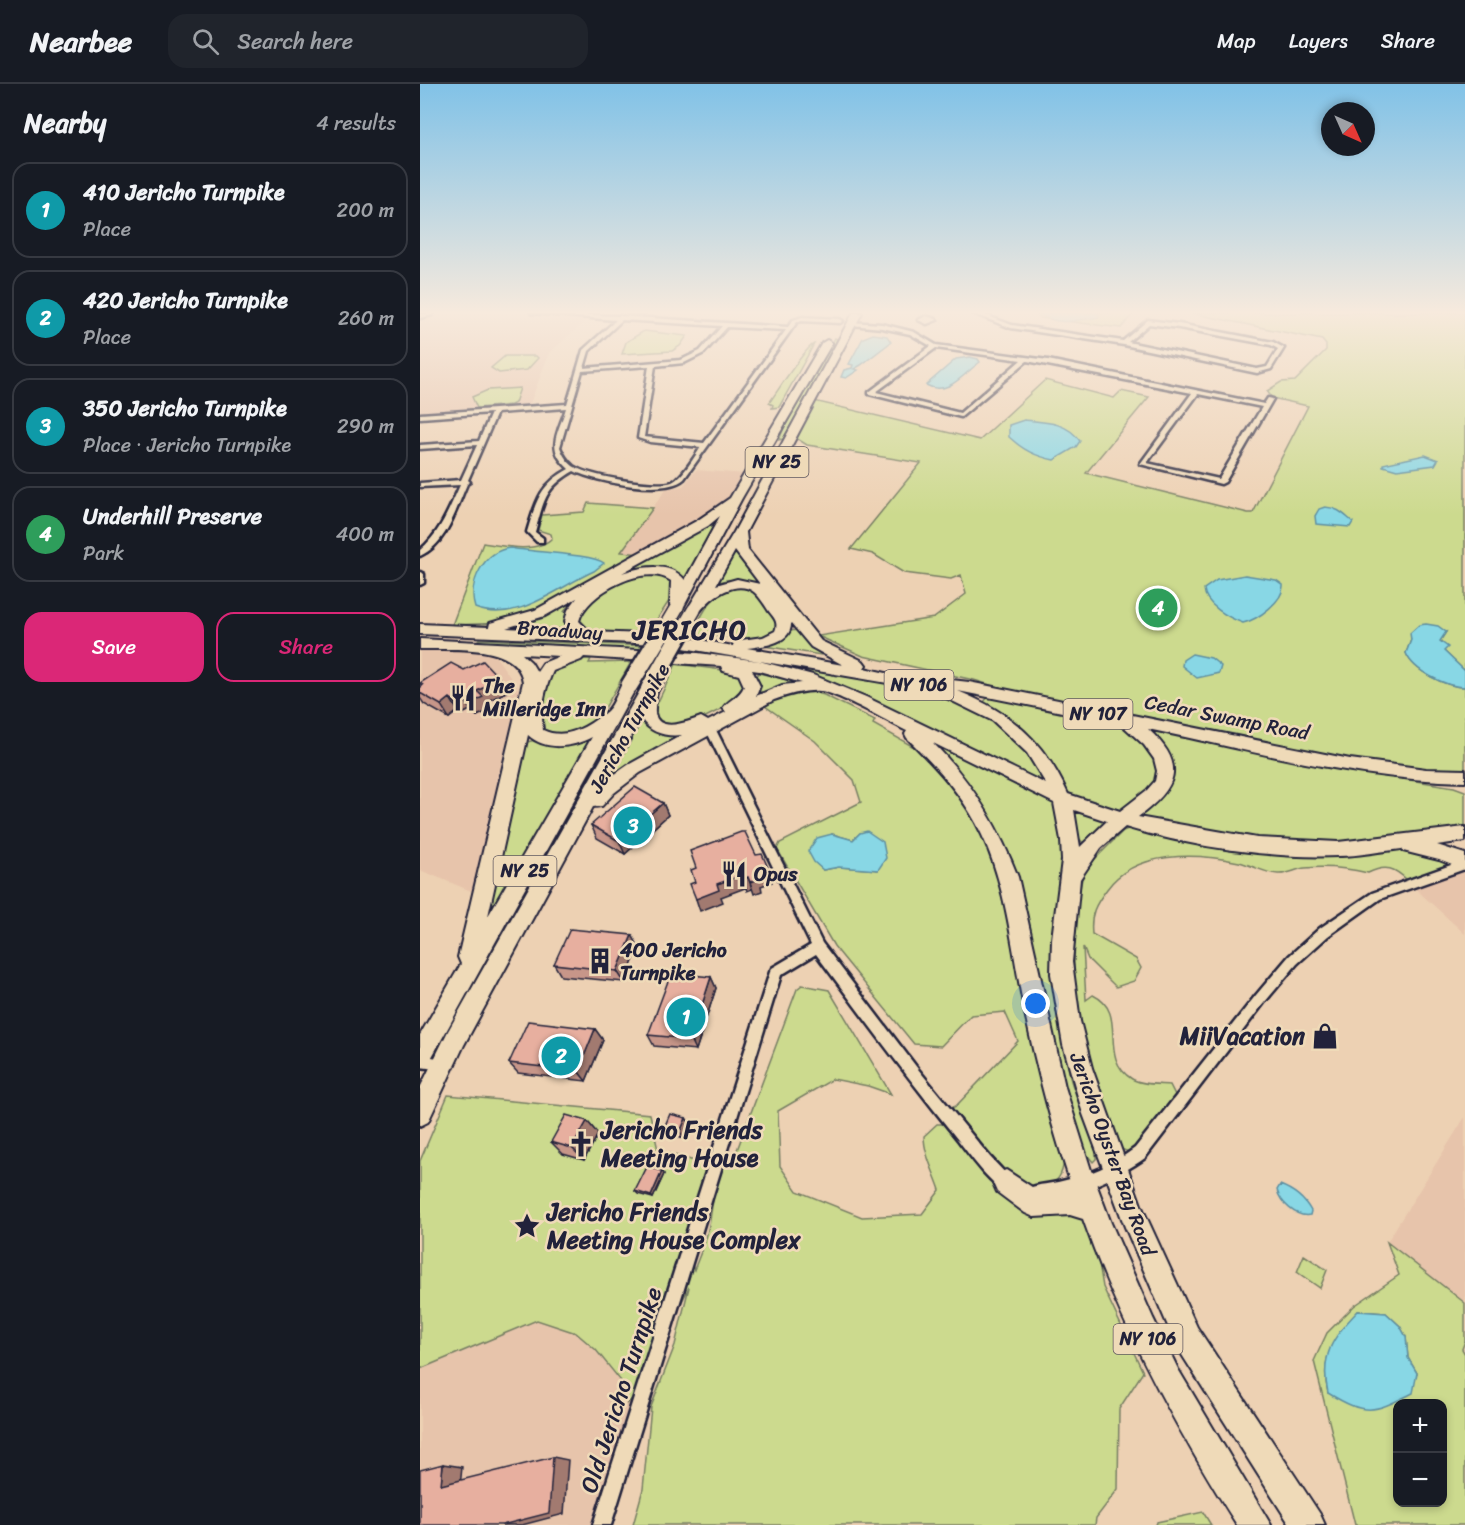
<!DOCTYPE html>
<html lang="en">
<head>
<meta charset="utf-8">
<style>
  body { margin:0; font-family:Sriracha,sans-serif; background:#20242c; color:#f1f3f6 }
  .controls { position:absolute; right:18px; bottom:18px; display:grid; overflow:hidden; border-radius:12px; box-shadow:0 3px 9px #0003 }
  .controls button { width:54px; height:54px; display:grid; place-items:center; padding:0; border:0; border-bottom:2px solid #363941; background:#171b24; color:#f1f3f6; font:30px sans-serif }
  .compass { position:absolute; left:901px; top:18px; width:54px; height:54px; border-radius:50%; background:#171b24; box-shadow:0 3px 9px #0003; rotate:135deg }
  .you { position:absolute; left:616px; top:920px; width:21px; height:21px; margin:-15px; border:4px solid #fff; border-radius:50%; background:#1a73e8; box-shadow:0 0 0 9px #1a73e833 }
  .badge { display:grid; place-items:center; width:39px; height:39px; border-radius:50%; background:#db2777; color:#fff; font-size:20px; font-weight:700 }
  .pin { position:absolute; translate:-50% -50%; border:3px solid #fff; box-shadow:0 2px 6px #0006 }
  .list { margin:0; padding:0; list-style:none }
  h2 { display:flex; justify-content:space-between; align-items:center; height:78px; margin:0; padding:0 24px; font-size:26px }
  h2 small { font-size:20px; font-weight:400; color:#9ea1a6 }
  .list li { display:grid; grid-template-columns:39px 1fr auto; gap:18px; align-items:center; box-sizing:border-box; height:96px; margin:0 12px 12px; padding:0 12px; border:2px solid #363941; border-radius:18px }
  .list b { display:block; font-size:22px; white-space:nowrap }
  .list p { margin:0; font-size:20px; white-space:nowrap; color:#9ea1a6 }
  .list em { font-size:20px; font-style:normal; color:#9ea1a6 }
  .actions { display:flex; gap:12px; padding:18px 24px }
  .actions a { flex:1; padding:14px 0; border:2px solid #db2777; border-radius:18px; text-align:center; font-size:21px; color:#db2777 }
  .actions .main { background:#db2777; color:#fff }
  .icon { flex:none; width:33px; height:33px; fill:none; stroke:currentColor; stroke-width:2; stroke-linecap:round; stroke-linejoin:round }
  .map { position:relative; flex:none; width:1045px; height:1441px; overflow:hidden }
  header { display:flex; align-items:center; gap:36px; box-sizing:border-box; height:84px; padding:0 30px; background:#171b24; border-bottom:2px solid #363941 }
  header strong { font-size:28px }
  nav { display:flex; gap:33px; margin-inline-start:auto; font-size:21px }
  .search { width:420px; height:54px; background:#20242c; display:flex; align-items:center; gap:15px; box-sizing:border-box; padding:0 21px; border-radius:18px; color:#9ea1a6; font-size:22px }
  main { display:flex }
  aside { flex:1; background:#171b24 }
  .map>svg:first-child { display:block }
  .built { fill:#e7c4ab }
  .green { fill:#ccda8e; stroke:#777e64; stroke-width:1.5; fill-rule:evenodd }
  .water { fill:#88d7e5; stroke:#5f8fa1; stroke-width:1.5 }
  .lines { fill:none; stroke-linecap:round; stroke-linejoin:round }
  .street-casing { stroke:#22223b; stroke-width:5 }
  .secondary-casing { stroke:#22223b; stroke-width:5 }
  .primary-casing { stroke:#22223b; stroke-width:4 }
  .street { fill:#efdab8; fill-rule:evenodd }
  .secondary { fill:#efdab8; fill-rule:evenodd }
  .primary { fill:#efdab8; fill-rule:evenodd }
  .primary-bridge-far1-casing { stroke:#22223b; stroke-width:16; stroke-linecap:butt }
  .primary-bridge-casing { stroke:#22223b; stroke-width:21; stroke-linecap:butt }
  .primary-bridge-far1 { stroke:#efdab8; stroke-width:13 }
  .primary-bridge { stroke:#efdab8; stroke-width:16 }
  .wall { fill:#c79689; stroke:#22223b; stroke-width:1.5 }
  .shaded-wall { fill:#a27a6f; stroke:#22223b; stroke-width:1.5 }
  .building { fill:#e7af9f; stroke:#22223b; stroke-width:1.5 }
  .labels { text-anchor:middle; stroke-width:5; stroke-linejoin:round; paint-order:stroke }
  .shield { fill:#efdab8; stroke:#605960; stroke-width:1.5 }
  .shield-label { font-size:18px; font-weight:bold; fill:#22223b }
  .street-label { font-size:20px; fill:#22223b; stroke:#efdab8 }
  .poi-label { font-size:20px; font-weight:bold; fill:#22223b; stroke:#efdab8; text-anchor:start }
  .near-poi-label { font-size:24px; font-weight:bold; fill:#22223b; stroke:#efdab8; text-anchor:start }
  .near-street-label { font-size:24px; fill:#22223b; stroke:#efdab8 }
  .district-label { font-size:26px; font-weight:bold; letter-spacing:1.5px; fill:#22223b; stroke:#efdab8 }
</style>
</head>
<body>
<header>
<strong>Nearbee</strong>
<div class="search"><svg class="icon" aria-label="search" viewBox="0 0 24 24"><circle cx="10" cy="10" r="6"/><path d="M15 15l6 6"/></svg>Search here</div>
<nav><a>Map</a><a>Layers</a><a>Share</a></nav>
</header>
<main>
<aside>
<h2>Nearby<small>4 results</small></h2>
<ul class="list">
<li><span class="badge" style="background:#0f9aa8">1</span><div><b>410 Jericho Turnpike</b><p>Place</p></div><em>200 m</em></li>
<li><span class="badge" style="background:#0f9aa8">2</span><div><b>420 Jericho Turnpike</b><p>Place</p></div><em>260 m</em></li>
<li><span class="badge" style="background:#0f9aa8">3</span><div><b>350 Jericho Turnpike</b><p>Place · Jericho Turnpike</p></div><em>290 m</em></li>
<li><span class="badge" style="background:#2e9e5b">4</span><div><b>Underhill Preserve</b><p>Park</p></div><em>400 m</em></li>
</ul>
<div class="actions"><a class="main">Save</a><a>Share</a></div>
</aside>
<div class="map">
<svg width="1045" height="1441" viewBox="0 0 1045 1441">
  <rect width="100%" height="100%" fill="#edd1b3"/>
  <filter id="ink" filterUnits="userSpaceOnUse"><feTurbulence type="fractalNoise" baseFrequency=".0167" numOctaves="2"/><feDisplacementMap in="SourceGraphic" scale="12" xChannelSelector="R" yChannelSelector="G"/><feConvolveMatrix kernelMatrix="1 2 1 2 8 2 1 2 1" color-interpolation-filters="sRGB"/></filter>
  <g filter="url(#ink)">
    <path class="built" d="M12,229H107L170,233L129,269L108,325L0,332V233Z
      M276,386L325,390L305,418L225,471L201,469L246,405L263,402Z
      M0,566L72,567L99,606L56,809L0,786Z
      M1045,780V850L989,799Z
      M1045,1033V1219L967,1158Z
      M117,1236L156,1249L198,1286L227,1293L181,1441H0V1285Z"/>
    <path class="green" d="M615,229H714L701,244L621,234Z
      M771,229H1045V587L1024,567L1023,559L1020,557L1026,548L991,556L986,569C993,587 1026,603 1045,603V687L973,683L914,673L599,610L554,596L443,572L398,552L514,534L546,510L541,491L531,495L484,489L453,470L431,465L501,379L387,361L371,351L390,316L560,356L625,296L694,314L701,307L729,313L666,389L828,429H833L888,322L852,314L847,307L861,298L875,297L906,266V261L902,256Z
      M224,247L267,252L260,262L252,267L202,270L206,258Z
      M415,254L417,255L414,264L363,355L359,356L364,344Z
      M394,260L359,323L352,324L353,321L349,319C357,308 385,263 394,260Z
      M85,272H116L118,274L107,286L79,289L71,284Z
      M100,304L95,319L91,321L57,324L52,313L68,306Z
      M168,419L233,424L201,468L221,470L117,527L85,539L32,541L63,459C82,462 117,470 132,454L131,450L118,446L122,431L164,428Z
      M297,433H299L265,498H262L261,491C239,478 223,493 207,484Z
      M316,460L345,503L326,496H306L297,499Z
      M234,490L255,495V508L228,549C206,548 174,553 157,538C169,505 202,495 234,490Z
      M320,502L337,508L361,539L358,550L335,556L321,553L271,552C286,524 288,511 320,502Z
      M152,516L144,528L149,530L151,545L149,548L77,544L107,538Z
      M378,546L402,569L401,571L344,562L369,547Z
      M59,555L280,564L454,595L489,608L492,602C530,612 573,631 601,660C612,671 621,688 630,701L626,703L457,618L380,588L324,575L279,569L75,559L57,557Z
      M158,575H171L169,579L211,578L177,638L157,651H127L119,644L127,591L130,586Z
      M256,580L319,588L327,603L319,616L270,641L257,644L236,639L230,626L236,622Z
      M339,589L384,600L346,611L337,605L335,592Z
      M390,607L404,611L455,636L453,640L501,667L549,719L584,797L644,1076C641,1110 612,1108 589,1092L531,1024L536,1022L598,957L585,928L551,931L521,962L494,960L414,862L357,765L360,759L441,718L434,696L395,657L345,622L366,609ZM440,749L458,786L419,783L403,786L412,750L433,756Z
      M569,612C601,619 719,636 732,664C737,673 737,686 739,696L701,731L646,711L563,619Z
      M220,632L247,652L264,651L186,699Z
      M725,643L945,689L1034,703L1045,707V744C1013,748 981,755 949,758C870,763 793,748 715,734C740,715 750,710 751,677Z
      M116,656L135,662L166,656L170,657L63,843L102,659Z
      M513,657L637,717C640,736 644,756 642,776C639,807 631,839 632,871C634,911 642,950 649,988C654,1018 677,1045 676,1075L673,1078L664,1067C651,1020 637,973 625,926C611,873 605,817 586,766C571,725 542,688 510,658Z
      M650,722L690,736L669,757L663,759L654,748Z
      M710,744H720L800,758L969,761L1044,779L988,797C975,784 966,780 948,789C927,784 907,782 885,784C876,785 867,791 858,790C844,789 832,781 819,778C777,769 715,766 687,805C675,821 670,830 672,850L716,875L721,884L714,897L696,903L668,875L663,863L666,916L673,911C710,929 676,972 712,995C721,1001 739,1000 750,1001L756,1013L716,1065L709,1068L695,1063L664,970L655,913L654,877L657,819L662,795L669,781L703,747Z
      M382,901L409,906L471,1010L448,1002L413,995L358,1027L360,1082L377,1107L442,1133L502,1130L520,1106C514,1088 504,1070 504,1052L517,1040H523L576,1100L648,1123L663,1133L677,1167L683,1203L723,1288L699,1325L698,1405L676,1434L675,1441H213L223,1405L231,1323L255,1261L269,1203L219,1307L207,1320L201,1297L176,1266L156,1249L117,1236L0,1285V1077L28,1011L230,1030L238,1066L287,1081L290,1085L270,1176L274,1186C278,1175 284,1162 287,1150C296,1114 289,1096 317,1066L377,905Z
      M967,1158L1045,1219V1257L1042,1265L1045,1270V1441H935L894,1277L907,1249L934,1222L979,1191ZM938,1227L966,1229L980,1242L986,1253L988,1274L997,1289L908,1309C899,1270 915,1256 938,1227ZM978,1320H1022V1418H978Z
      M884,1171L907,1186L900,1204L877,1188Z
      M783,1428L791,1441H736L737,1438Z"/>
    <path class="water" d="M619,229H678L679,233C660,236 635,243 619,229Z
      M453,250L467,252L471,258L441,281L434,285L438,286L426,294L421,293L424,286L432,284L433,281L429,280L443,254Z
      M550,273L558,275L560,278C543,290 528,313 506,301L536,275Z
      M604,336C626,338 647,338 660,357L656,363L634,376C615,372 603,366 589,353V341Z
      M1005,371L1018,376L1015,381L977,386L963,382V380Z
      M905,423C919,424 923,430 933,438L930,443L896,440L895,432L899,425Z
      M90,464C110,468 173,470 184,479L174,487C138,503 97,540 55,524C47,499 64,467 90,464Z
      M825,491L856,496L863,501C864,517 837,536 823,539C809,534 785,521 784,505L797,496Z
      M1006,540L1018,542L1026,548L1020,557L1028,563L1024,567L1045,587V603C1026,603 993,587 986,569L991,556L990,549L999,541Z
      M772,570L791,574L801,582L799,589L777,594L762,582L763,576Z
      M447,747L463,758L466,774L458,786L419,783L403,786L394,778L388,767L397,754L412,750L433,756L440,749Z
      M860,1101C873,1106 884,1114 891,1127L890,1131C876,1134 860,1118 857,1106Z
      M938,1227L966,1229L980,1242L986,1253L988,1274L997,1289L993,1309C954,1328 947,1333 908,1309C900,1272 912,1253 938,1227Z"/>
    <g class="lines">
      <g class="street-casing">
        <path id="street" d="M111,229L201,232L368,243L373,236L382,233L420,235L423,237L420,239L382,237L377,238L264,395C245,412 176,398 154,387C124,404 124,417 115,448L123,454V458H117L107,448C116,418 119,401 149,385C125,364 138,350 146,324L77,329L48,396L50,398L47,400C36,425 27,460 0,472V466C21,448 29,425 40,401L0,403V399L41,396L57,361L0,365V361L59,357L71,329L0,334V330L147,320L163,266L196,236ZM202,236L302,242L280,267L261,276L164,284L169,267ZM307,243L366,246L284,359L224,353L235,282L264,279L284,269ZM229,282L218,354L230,358L281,363C275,372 262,394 252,398C235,404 168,392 153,382C146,376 143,371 140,363L162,287Z
          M552,229H560L592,241L703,257L728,236L759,240L853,258L864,264L851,285L837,289L704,261L591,244ZM729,240L759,244L851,261L858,265L847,283L837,285L708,258Z
          M506,232L516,235L517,236L507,240L498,236Z
          M429,238L462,240L494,248L516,261L628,276L844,320L848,314L853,315L805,398L801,400L720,380L772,309L607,277L541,333L449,310V308L511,262L490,250L462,244L431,241ZM516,264L601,276L540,329L456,308ZM778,310L842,323L799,395L727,379Z
          M0,488L4,490V499L0,501Z
          M290,641L295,644L402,859L498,985L570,1073L590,1094L592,1099L590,1104L585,1106C570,1100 549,1070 538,1056C489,996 443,933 396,870L361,891L191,1441H173L350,888L352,884L391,861L285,644Z
          M1045,776V785L960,815L908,852L877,880L844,919L725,1074C704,1090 634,1125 609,1114L607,1109L609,1104C619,1100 631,1100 642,1097C669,1091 693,1081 715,1064L836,911L869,872L900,844L952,809Z
          M0,971L29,976L31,980L29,984L24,986L0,983Z"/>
      </g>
      <g class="secondary-casing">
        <path id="secondary" d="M13,229L12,231L0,234V230Z"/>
      </g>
      <g class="primary-casing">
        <path id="primary" d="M433,229H442L326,448L328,466L401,557L443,577L446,581L444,584L515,600L523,595L549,598L930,675L1006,685L1045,686V698C938,696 832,667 728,645C768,681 757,704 718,733L837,754L918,758L1045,743V757L1017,761L1045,770V786L1019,776L983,767L982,765C961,767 939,772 918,772C854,775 767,762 705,743L681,764L660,795L652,878L660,937L672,984L721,1121L777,1243L900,1430L905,1441H870L757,1263L705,1143L663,1030L643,961L631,890L632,855L642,776L641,756L634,719L513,659C552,698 578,741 598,793L645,1003L671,1086L691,1139L733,1234L758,1285L851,1441H817C756,1345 701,1243 663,1135L650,1131L614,1133L605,1129L577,1108L573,1099L577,1090L586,1086L618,1107L653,1106C631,1042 614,976 601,909C591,856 585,800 562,751C545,713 516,683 487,654L485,650L487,647C471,639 413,607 400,607C385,606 368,611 354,616L220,689L194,709L182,722L173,723L44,961L8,1038L0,1042V1004L28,947L223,601H235C239,610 234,618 235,629C238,650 270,637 281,633L288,637L306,628L303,624C309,615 320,613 324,602L319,591L303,587L301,582L164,573L161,576L133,587C125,604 120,626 123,646C146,657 169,642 187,627C194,621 198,606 203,598H215L217,602L8,980L0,983V951L41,880L38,873L103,598C98,558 30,566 0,565V555L278,569L339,577L393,591L446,613L626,700L607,669L573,637L526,614L479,601L240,560L0,550V540L69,543L70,539L115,526L278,436L310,414L402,259L407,256L412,259L322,414L262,526L257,527L250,523L251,497C226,478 166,509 159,537L170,548L253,551L313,562L314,557L343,553L355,547C359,538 354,534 348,526C344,520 340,513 334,508C316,494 289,514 279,529H269L267,526L314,448ZM300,432L265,496C249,477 223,483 202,489L288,442ZM315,467L340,500L317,495L296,501ZM157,514L148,526L145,537L150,547L86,544L125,532ZM371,539L391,563L423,581L327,564C342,562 372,560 371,539ZM102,570L140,572L123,579L117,588L111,578ZM332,586L339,587L382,599L362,601L336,612L340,602ZM538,607L701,640L724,661L734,675L737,687L735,697L727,706L700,727L648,710C624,657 592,629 538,607ZM221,635C231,649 245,653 262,651L208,681L188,695ZM108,651C125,667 152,664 172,653L68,832ZM654,726L687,737L660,763Z"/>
      </g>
      <use href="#street" class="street"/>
      <use href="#secondary" class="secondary"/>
      <use href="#primary" class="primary"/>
      <g class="primary-bridge-far1-casing">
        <path id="primary-bridge-far1" d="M244,545L257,523
          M263,545L274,526"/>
      </g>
      <g class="primary-bridge-casing">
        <path id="primary-bridge" d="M209,602L245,543
          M229,605L264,543"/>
      </g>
      <use href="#primary-bridge-far1" class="primary-bridge-far1"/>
      <use href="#primary-bridge" class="primary-bridge"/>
    </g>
    <path class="wall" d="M0,600L86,608L66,618L70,626L57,632L50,626L42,630L38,627L29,634L4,620L0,614V604L1,603Z
      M243,719L248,731L205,770L177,754L171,741Z
      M219,863L204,898L141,892L134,880Z
      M291,893L296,904L276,966L234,962L228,951Z
      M175,945L183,956L166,997L98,989L89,979Z
      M266,1034L270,1040L264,1054L248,1051L244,1044Z
      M167,1037L178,1050L164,1076L143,1070L131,1058Z
      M242,1087L244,1090L233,1114L218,1110L215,1107Z"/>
    <path class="shaded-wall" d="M80,595L86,608L66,618L70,626L57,632L50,619L57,607Z
      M43,613L50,626L42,630L34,617Z
      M30,614L38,627L29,634L21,621Z
      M243,719L248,731L205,770L199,757Z
      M349,786L352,798L341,802L342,807L334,810L330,798L337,790Z
      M322,791L325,804L301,813L303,818L280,827L276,815L297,800Z
      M328,793L332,805L327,807L323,795Z
      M212,851L219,863L204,898L197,887Z
      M291,893L296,904L276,966L271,955Z
      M175,945L183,956L166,997L158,987Z
      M266,1034L270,1040L264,1054L260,1048Z
      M167,1037L178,1050L164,1076L152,1064Z
      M242,1087L244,1090L233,1114L231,1112Z
      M133,1373L148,1376L144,1430L102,1441H82Z
      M23,1380L42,1383L40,1403L21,1401Z"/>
    <path class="building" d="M63,577L80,595L57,607L63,613L50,619L43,613L34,617L30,614L21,621L0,609V604L3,601L0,599L31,579L44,586Z
      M215,703L243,719L199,757L171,741Z
      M321,748H325L336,771L342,770L349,786L337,790L339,795L330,798L328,793L323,795L322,791L297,800L299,806L276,815L270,800L275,798L271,786L276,784L270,767Z
      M150,845L212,851L197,887L134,880Z
      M251,889L291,893L271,955L228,951Z
      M108,937L175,945L158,987L89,979Z
      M250,1030L266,1034L260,1048L244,1044Z
      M146,1031L167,1037L152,1064L131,1058Z
      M227,1083L242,1087L231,1112L215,1107Z
      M133,1373L129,1429L82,1441H0V1386L23,1380L21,1401Z"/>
  </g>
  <linearGradient id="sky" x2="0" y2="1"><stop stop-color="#81c2e7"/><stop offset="0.53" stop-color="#f7eadd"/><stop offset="1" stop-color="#f7eadd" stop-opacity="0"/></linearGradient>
  <rect width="1045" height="431" fill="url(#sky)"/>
  <defs>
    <g id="restaurant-bare" transform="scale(2.07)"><path d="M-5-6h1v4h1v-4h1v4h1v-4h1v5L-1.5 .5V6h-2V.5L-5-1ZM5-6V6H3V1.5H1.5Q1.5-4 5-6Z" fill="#22223b" stroke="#efdab8" stroke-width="2.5" paint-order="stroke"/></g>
    <g id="building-bare" transform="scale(2.07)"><path d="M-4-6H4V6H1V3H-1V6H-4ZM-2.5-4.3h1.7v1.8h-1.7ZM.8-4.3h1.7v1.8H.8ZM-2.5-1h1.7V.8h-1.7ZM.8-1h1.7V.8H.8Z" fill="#22223b" stroke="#efdab8" stroke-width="2.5" paint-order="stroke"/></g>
    <g id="shop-bare" transform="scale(2.07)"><path d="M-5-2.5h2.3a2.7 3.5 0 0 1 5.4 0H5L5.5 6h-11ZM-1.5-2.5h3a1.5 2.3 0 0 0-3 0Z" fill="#22223b" stroke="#efdab8" stroke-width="2.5" paint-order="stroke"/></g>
    <g id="church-bare" transform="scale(2.07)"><path d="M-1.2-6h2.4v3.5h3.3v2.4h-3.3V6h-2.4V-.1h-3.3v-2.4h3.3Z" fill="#22223b" stroke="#efdab8" stroke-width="2.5" paint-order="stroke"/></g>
    <g id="sight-bare" transform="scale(2.07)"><path d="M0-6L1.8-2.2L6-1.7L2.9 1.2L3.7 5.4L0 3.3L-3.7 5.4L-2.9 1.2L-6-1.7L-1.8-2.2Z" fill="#22223b" stroke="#efdab8" stroke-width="2.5" paint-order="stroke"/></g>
  </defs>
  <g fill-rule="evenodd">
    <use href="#restaurant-bare" x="43" y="614"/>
    <use href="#restaurant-bare" x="314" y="790"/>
    <use href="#building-bare" x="180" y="877"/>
    <use href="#shop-bare" x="905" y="952"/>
    <use href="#church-bare" x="161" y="1060"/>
    <use href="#sight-bare" x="107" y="1142"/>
  </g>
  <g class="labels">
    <g class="shield">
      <rect x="325.5" y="363" width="63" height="30" rx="4.5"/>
      <rect x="464.5" y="586" width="69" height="30" rx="4.5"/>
      <rect x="643.5" y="615" width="69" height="30" rx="4.5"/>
      <rect x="73.5" y="772" width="63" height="30" rx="4.5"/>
      <rect x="693.5" y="1240" width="69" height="30" rx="4.5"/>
    </g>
    <g class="shield-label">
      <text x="357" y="384">NY 25</text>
      <text x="499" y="607">NY 106</text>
      <text x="678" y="636">NY 107</text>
      <text x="105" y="793">NY 25</text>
      <text x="728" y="1261">NY 106</text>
    </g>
    <g class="street-label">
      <text transform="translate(140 546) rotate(4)" y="7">Broadway</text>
      <text transform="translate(807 633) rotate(11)" y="7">Cedar Swamp Road</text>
      <text transform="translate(209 644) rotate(-61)" y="7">Jericho Turnpike</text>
      <text transform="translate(693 1070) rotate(70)" y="7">Jericho Oyster Bay Road</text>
    </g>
    <g class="poi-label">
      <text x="63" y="609">The<tspan x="63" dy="23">Milleridge Inn</tspan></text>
      <text x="334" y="797">Opus</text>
      <text x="200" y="873">400 Jericho<tspan x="200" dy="23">Turnpike</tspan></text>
    </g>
    <g class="near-poi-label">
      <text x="885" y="960" text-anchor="end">MiiVacation</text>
      <text x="181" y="1054">Jericho Friends<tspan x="181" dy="28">Meeting House</tspan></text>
      <text x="127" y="1136">Jericho Friends<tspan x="127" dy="28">Meeting House Complex</tspan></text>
    </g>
    <g class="near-street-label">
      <text transform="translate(201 1306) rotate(-72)" y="8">Old Jericho Turnpike</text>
    </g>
    <g class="district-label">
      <text x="270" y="555">JERICHO</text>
    </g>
  </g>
</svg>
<div class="controls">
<button>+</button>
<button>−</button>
</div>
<svg class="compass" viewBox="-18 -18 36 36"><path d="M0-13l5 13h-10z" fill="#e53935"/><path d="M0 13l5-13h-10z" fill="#9ea1a6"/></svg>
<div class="you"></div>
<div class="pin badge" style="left:266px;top:933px;background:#0f9aa8">1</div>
<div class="pin badge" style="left:141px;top:972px;background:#0f9aa8">2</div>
<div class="pin badge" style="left:213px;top:742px;background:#0f9aa8">3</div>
<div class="pin badge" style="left:738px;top:524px;background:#2e9e5b">4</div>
</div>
</main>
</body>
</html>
